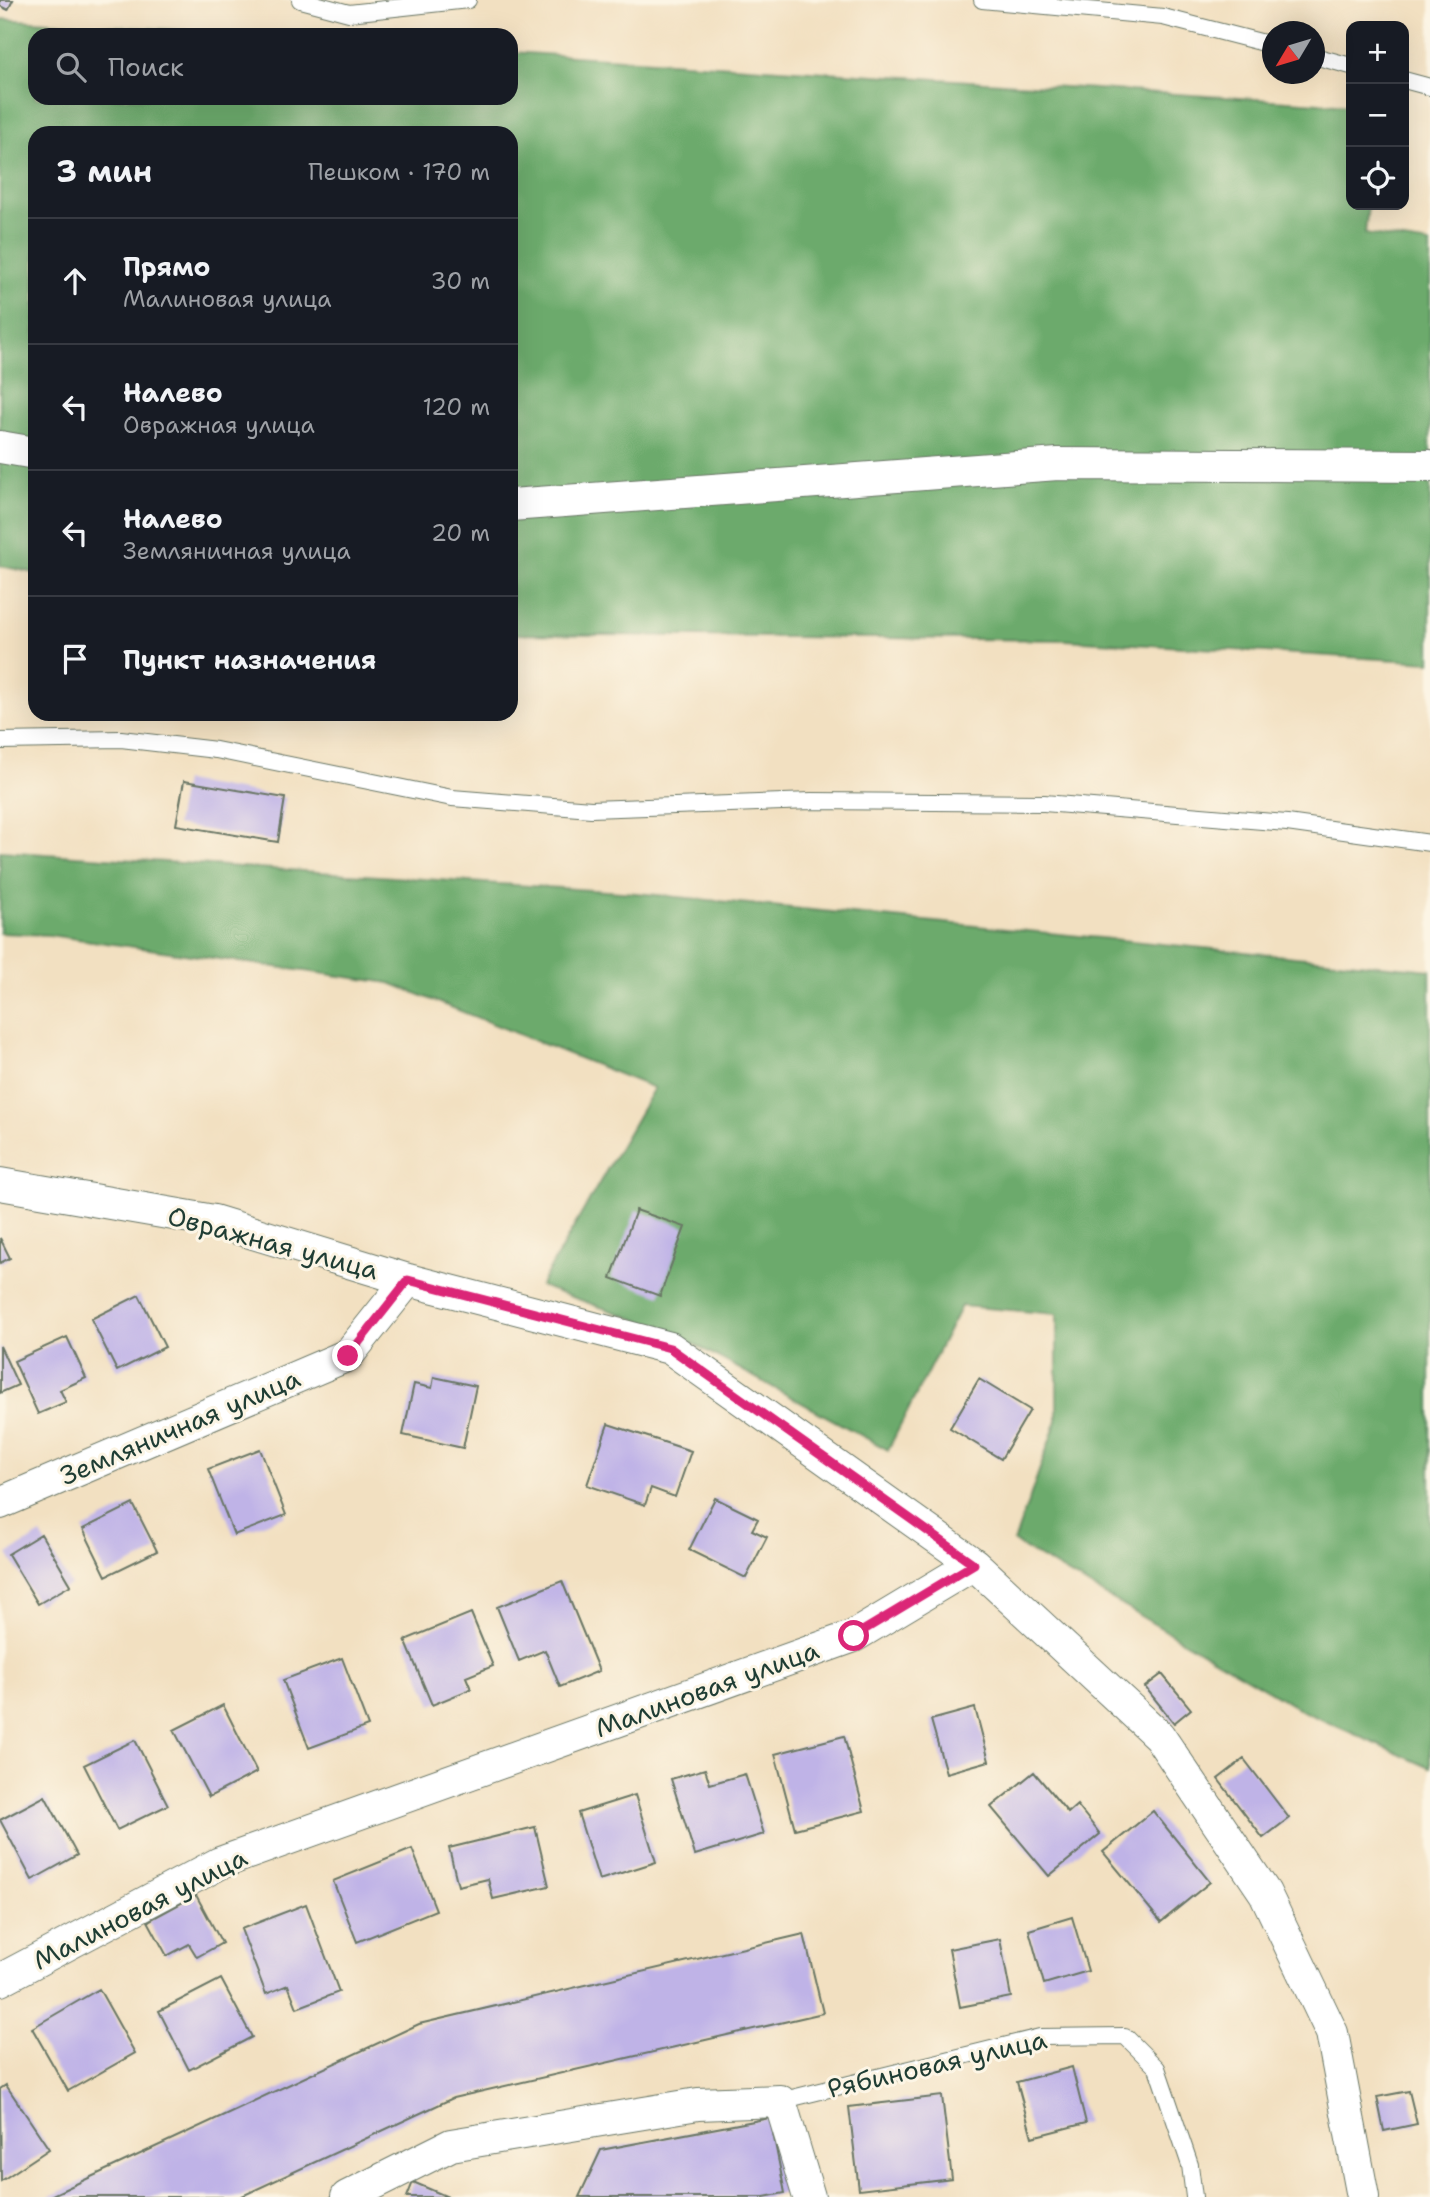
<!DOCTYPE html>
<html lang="ru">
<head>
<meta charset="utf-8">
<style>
  body { margin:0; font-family:"Shantell Sans",sans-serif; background:#242831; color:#f1f3f6 }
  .controls { position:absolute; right:21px; top:21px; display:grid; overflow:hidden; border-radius:14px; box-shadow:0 7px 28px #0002 }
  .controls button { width:63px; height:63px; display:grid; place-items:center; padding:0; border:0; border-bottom:2px solid #363941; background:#171b24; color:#f1f3f6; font:35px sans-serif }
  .compass { position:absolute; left:1262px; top:21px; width:63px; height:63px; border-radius:50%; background:#171b24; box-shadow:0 7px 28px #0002; rotate:232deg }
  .stop { position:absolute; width:21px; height:21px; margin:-16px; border:5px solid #db2777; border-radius:50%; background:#fff }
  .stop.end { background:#db2777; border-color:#fff; box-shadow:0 2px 7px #0008 }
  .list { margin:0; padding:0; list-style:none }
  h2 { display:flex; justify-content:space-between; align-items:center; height:91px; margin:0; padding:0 28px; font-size:30px }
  h2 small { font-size:23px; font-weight:400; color:#9ea1a6 }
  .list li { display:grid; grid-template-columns:46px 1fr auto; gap:21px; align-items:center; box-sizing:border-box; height:126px; padding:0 28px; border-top:2px solid #363941 }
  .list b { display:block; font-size:26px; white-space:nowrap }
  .list p { margin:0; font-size:23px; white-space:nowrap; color:#9ea1a6 }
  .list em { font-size:23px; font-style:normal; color:#9ea1a6 }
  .icon { flex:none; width:38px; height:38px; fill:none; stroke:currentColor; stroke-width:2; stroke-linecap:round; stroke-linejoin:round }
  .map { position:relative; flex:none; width:1430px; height:2197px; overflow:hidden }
  .search { position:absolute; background:#171b24; box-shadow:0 7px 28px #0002; left:28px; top:28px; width:490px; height:77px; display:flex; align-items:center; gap:18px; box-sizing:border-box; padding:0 24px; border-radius:21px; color:#9ea1a6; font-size:26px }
  .panel { position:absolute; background:#171b24; box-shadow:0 7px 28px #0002; left:28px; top:126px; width:490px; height:595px; border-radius:21px }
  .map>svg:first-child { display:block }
  .forest { fill:#6caa6c; stroke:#467450; stroke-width:2 }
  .building { fill:#bfb3e7 }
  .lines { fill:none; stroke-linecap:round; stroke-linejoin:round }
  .lane-casing { stroke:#697665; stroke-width:18 }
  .street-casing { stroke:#697665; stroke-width:34 }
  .lane { stroke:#fff; stroke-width:16 }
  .street { stroke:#fff; stroke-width:32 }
  .route { stroke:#db2777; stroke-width:9 }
  .labels { text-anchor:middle; stroke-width:6; stroke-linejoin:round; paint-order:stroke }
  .street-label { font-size:26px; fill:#1f3d34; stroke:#fcf5e5 }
</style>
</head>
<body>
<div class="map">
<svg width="1430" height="2197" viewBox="0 0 1430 2197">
  <rect width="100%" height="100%" fill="#fcf5e5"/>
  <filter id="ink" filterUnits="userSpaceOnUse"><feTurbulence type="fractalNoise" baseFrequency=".0143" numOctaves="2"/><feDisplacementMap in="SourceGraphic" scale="14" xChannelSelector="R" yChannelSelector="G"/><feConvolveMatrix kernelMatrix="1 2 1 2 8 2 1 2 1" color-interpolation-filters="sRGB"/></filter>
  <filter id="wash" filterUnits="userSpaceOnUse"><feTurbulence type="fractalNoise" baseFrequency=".00686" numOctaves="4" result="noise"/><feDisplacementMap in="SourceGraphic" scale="28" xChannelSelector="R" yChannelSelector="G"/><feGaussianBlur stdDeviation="1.57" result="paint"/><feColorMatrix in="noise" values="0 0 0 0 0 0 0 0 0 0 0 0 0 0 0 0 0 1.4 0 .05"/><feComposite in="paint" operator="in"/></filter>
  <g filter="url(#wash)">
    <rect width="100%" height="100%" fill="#f2e0c1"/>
    <path class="forest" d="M0,19L252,35H35V98H511V52L1351,105V205H1368L1365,234L1430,244V662L1066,640L511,634V133H35V573L0,566Z
      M0,851L636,893L1430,970V1768L1305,1712L1014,1542L1057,1420V1314L961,1306L888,1450L672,1332L540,1286L654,1088L390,983L49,935L0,933Z"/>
    <g id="blocks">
      <path class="building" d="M0,0H13L8,10L0,6Z
        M184,781L285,798L278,842L176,825Z
        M636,1210L685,1227L660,1296L611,1278Z
        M0,1238L10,1258L0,1263Z
        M139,1295L165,1347L117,1371L91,1319Z
        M67,1337L86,1378L60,1390L66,1402L38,1414L14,1361Z
        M0,1346L18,1385L0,1393Z
        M434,1377L476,1386L463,1448L403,1435L414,1384L432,1388Z
        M979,1379L1030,1410L1001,1459L950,1428Z
        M608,1424L691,1451L675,1497L651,1488L645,1505L587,1485Z
        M260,1449L286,1515L234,1535L208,1469Z
        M715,1498L758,1519L752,1530L767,1537L746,1578L689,1550Z
        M133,1504L157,1551L106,1576L83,1529Z
        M41,1534L71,1585L38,1604L8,1554Z
        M562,1581L599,1671L560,1687L545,1650L519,1661L497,1607Z
        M471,1613L493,1666L466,1677L471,1689L432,1705L405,1640Z
        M342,1658L368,1726L309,1748L283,1680Z
        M1162,1674L1191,1709L1174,1723L1145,1687Z
        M223,1705L257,1772L209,1797L174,1730Z
        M975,1708L989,1761L946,1773L931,1720Z
        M844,1736L864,1811L795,1829L775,1754Z
        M135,1740L168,1805L117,1830L84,1765Z
        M1244,1759L1289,1818L1263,1838L1218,1779Z
        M705,1769L710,1784L745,1774L764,1834L695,1855L671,1779Z
        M1034,1772L1068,1813L1077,1805L1100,1834L1049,1876L991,1807Z
        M635,1795L656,1862L599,1880L578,1813Z
        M45,1796L77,1855L32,1880L0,1820Z
        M1153,1811L1210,1882L1161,1922L1103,1852Z
        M535,1827L549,1886L493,1899L488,1879L458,1886L449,1848Z
        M412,1849L436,1910L357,1942L333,1881Z
        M196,1895L222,1943L197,1957L189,1944L167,1956L148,1921Z
        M306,1904L339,1992L297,2008L288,1985L266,1994L241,1929Z
        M1072,1917L1088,1971L1044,1984L1029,1930Z
        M804,1934L823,2013L453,2098L240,2197H48L419,2024Z
        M1000,1939L1011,1997L960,2007L949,1949Z
        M221,1979L252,2037L189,2070L159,2011Z
        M99,1989L135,2053L68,2091L32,2028Z
        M1072,2067L1086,2123L1032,2137L1017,2082Z
        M6,2085L49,2149L1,2181L0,2089Z
        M1409,2091L1417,2124L1384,2131L1377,2097Z
        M942,2096L952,2179L859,2190L849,2107Z
        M770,2118L785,2193L764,2197H579L601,2150Z
        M413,2182L448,2197H407Z"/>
    </g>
  </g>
  <g filter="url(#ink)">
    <use href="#blocks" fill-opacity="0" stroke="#697665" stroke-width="2"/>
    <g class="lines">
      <g class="lane-casing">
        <path id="lane" d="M300,0L349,13L468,0
          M982,0L1163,17L1272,45
          M1314,56L1351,66
          M1404,80L1430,87
          M0,741L121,739L216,750L452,798L591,809L812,801L1044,803L1287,823L1430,843
          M780,2101L1040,2037L1125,2036L1157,2068L1190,2165L1194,2197"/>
      </g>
      <g class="street-casing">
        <path id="street" d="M0,447L35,453
          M511,505L1058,464L1430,466
          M0,1184L214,1221L408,1280L670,1348L974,1564L1159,1736L1265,1893L1332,2033L1363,2197
          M0,1503L348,1355L408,1280
          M0,1980L220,1863L854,1636L974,1564
          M347,2197L451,2145L698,2104L780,2101L809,2197"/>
      </g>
      <use href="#lane" class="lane"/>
      <use href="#street" class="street"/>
    </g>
  </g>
  <g class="lines" filter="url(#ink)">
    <path class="route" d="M348,1356L408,1280L670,1348L974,1564L854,1636"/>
  </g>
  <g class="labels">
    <g class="street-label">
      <text transform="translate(273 1243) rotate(15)" y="9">Овражная улица</text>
      <text transform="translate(180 1427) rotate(-23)" y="9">Земляничная улица</text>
      <text transform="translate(707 1689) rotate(-20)" y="9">Малиновая улица</text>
      <text transform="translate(140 1909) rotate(-27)" y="9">Малиновая улица</text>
      <text transform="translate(937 2064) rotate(-13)" y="9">Рябиновая улица</text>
    </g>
  </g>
</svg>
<div class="controls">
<button>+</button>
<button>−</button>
<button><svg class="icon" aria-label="locate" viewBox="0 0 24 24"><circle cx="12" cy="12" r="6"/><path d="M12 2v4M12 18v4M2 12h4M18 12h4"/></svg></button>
</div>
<svg class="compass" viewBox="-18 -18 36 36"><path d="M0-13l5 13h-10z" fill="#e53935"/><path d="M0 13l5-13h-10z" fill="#9ea1a6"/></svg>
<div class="stop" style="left:854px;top:1636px"></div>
<div class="stop end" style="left:348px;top:1356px"></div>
<div class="search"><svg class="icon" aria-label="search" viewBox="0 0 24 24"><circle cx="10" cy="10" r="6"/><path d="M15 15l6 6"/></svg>Поиск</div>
<section class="panel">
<h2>3 мин<small>Пешком · 170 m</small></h2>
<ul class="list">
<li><svg class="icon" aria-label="ahead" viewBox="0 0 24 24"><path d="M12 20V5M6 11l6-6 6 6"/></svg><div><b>Прямо</b><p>Малиновая улица</p></div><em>30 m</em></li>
<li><svg class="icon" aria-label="left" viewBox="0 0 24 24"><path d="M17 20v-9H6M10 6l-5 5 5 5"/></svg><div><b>Налево</b><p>Овражная улица</p></div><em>120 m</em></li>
<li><svg class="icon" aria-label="left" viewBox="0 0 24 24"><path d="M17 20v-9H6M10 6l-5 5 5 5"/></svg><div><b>Налево</b><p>Земляничная улица</p></div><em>20 m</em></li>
<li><svg class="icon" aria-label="arrive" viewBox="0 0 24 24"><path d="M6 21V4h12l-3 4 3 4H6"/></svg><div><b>Пункт назначения</b></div></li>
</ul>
</section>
</div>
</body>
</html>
